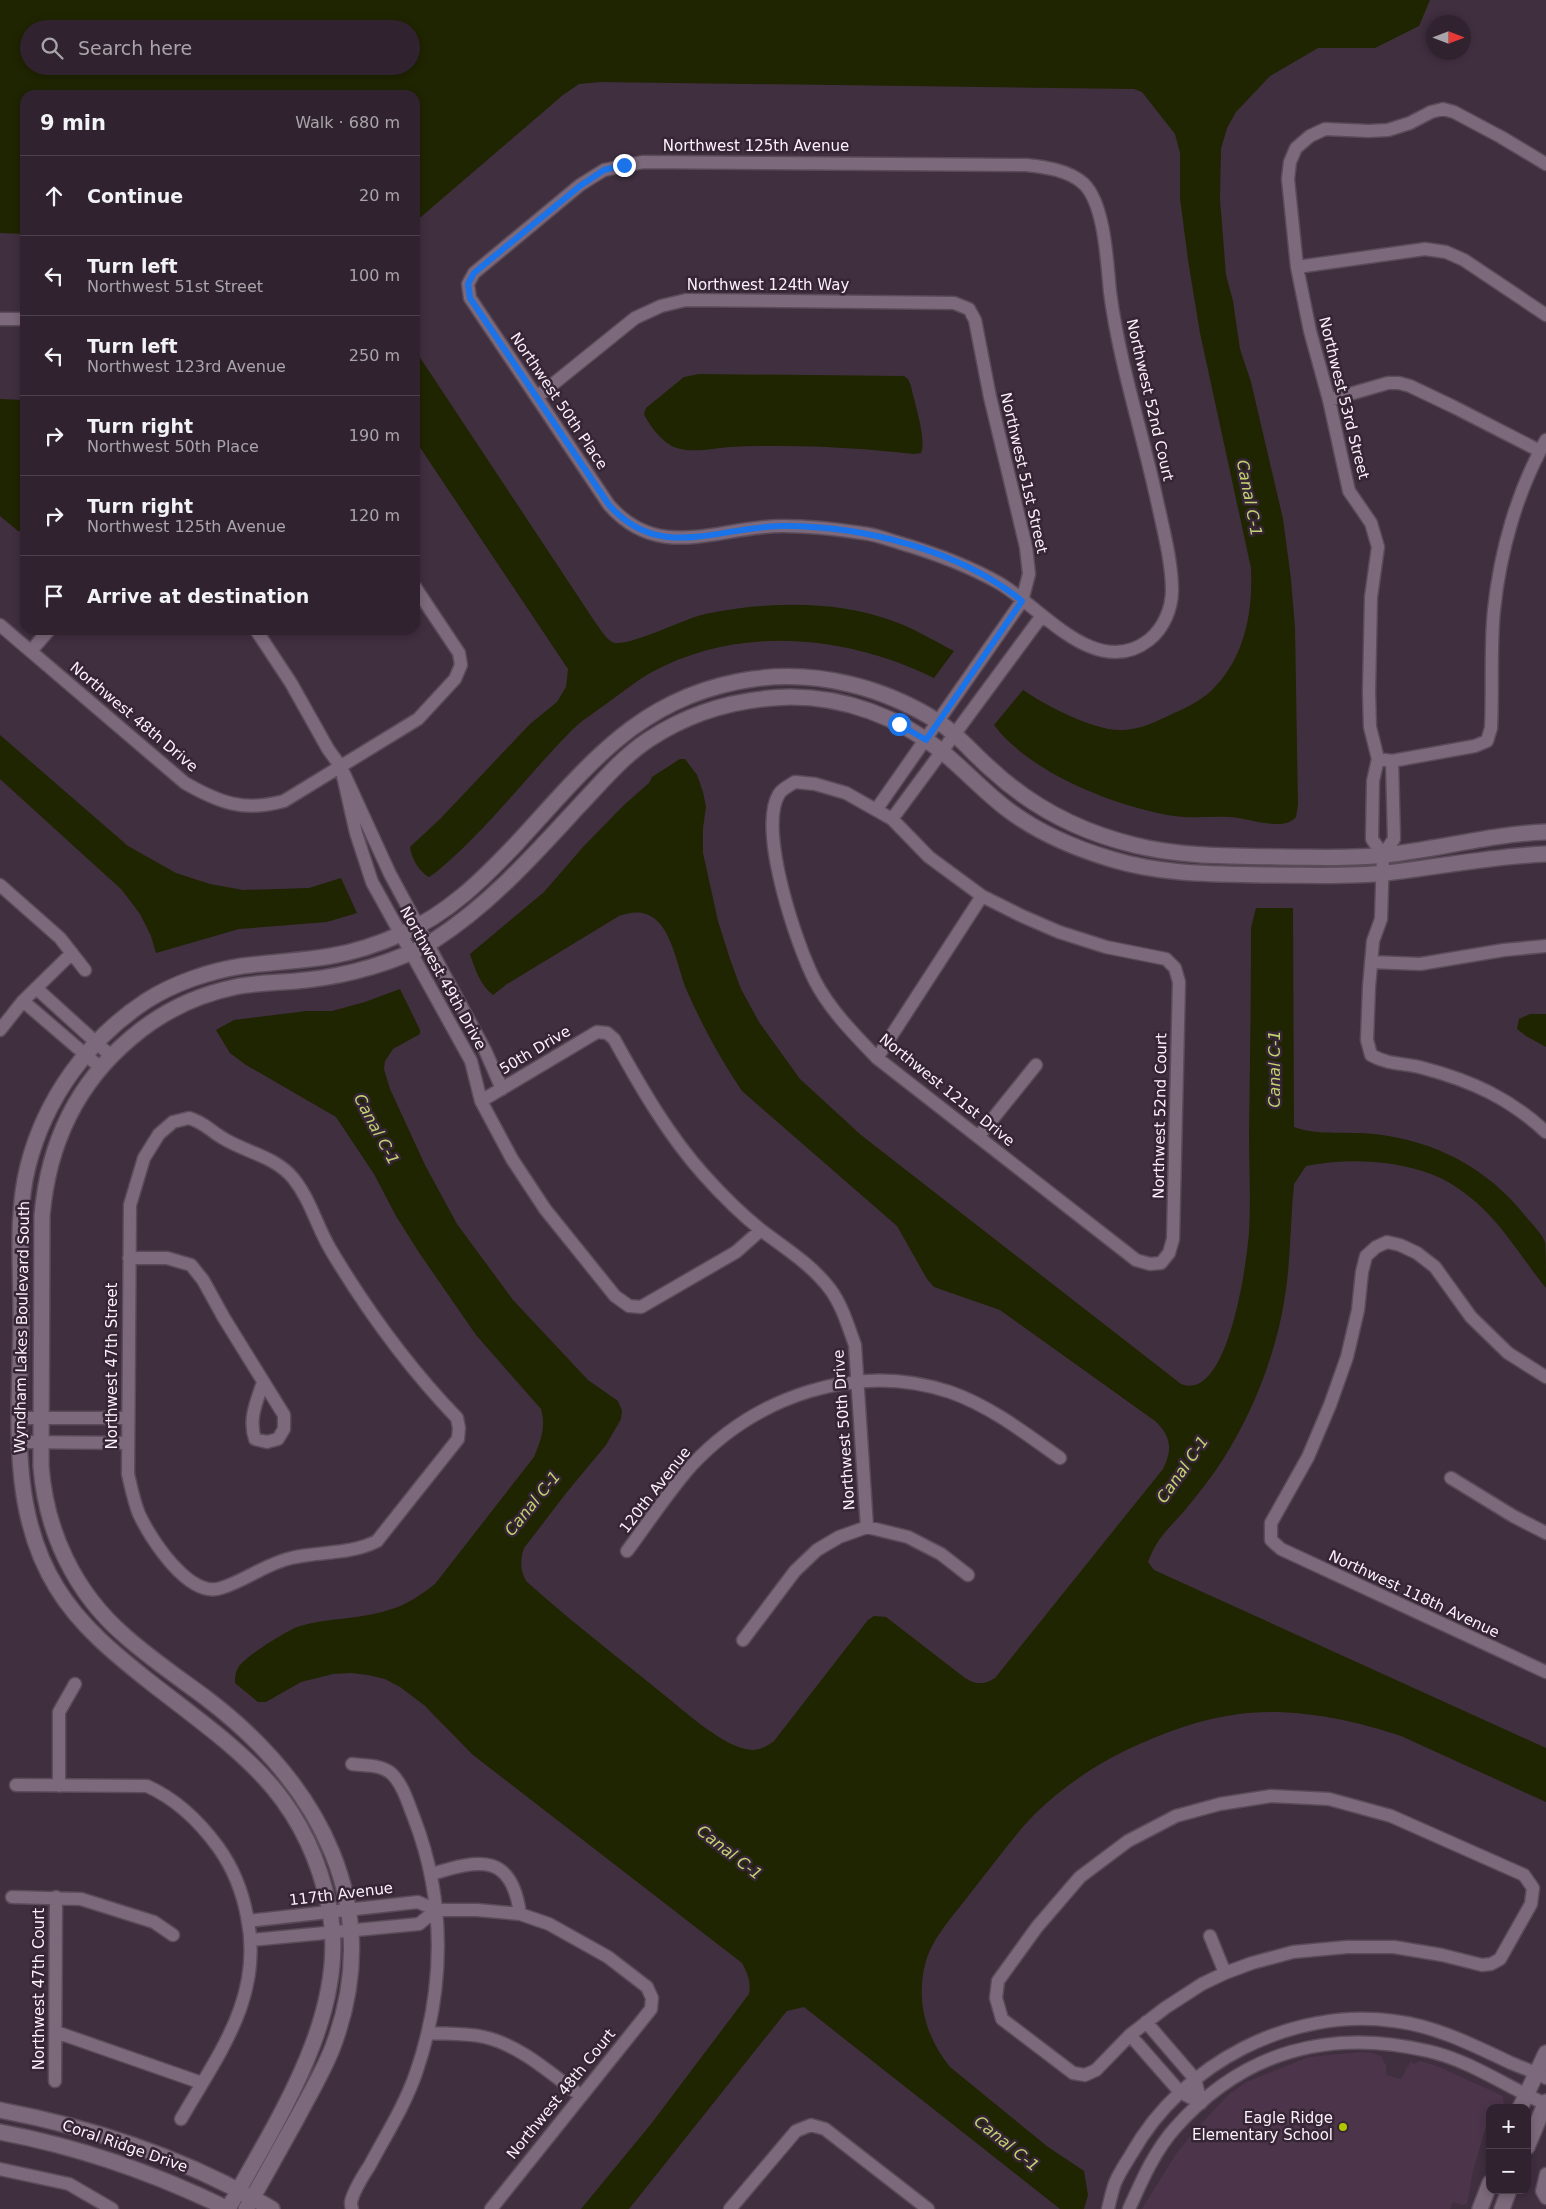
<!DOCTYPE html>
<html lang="en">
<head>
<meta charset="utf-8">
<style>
  body { margin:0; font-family:"DejaVu Sans",sans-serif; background:#3c2f3b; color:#f1f3f6 }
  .controls { position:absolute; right:15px; bottom:15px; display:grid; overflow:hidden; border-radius:10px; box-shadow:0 2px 8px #0003 }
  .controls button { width:45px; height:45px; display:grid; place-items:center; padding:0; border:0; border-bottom:1px solid #4b404b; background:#30232f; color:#f1f3f6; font:25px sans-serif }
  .compass { position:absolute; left:1426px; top:15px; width:45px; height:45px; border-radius:50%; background:#30232f; box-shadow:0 2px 8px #0003; rotate:90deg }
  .stop { position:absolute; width:15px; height:15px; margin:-11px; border:4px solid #1a73e8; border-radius:50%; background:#fff }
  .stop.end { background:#1a73e8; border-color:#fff; box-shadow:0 1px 5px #0008 }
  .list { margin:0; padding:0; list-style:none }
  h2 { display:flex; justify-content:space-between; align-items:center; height:65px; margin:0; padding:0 20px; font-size:21px }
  h2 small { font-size:16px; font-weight:400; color:#a8a4aa }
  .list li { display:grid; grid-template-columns:32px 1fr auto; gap:15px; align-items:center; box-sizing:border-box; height:80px; padding:0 20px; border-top:1px solid #4b404b }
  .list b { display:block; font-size:19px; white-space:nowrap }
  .list p { margin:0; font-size:16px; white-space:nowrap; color:#a8a4aa }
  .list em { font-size:16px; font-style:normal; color:#a8a4aa }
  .icon { flex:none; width:28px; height:28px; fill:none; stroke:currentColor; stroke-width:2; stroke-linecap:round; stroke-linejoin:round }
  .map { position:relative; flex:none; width:1546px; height:2209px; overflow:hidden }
  .search { position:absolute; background:#30232f; box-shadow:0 2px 8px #0003; left:20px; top:20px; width:400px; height:55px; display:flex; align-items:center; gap:12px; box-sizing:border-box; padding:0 18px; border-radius:28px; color:#a8a4aa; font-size:19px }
  .panel { position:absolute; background:#30232f; box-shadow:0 2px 8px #0003; left:20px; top:90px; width:400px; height:545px; border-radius:15px }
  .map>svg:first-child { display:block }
  .built { fill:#4c354b }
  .water { fill:#1f2401; fill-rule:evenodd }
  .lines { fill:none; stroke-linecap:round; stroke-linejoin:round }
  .street-casing { stroke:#5a4b59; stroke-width:15 }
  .secondary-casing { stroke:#5a4b59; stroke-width:18 }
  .street { stroke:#7c697b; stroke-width:12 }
  .secondary { stroke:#7c697b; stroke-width:15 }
  .route { stroke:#1a73e8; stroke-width:6 }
  .poi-dot { fill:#b0c500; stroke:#362535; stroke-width:2 }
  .labels { text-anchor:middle; stroke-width:5; stroke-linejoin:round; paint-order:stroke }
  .street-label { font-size:15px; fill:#fcf1fb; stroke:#362535 }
  .poi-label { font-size:15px; fill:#fcf1fb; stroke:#362535; text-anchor:end }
  .water-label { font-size:16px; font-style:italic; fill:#c2d271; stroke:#362535 }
</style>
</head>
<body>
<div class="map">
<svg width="1546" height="2209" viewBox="0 0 1546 2209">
  <rect width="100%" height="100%" fill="#402f3f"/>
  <path class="built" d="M1361,2052L1372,2053L1381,2056L1386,2065V2075L1401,2079L1411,2061L1413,2064L1420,2061L1437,2066L1503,2096L1504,2103L1499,2108H1490V2122L1484,2132L1473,2171L1467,2204L1462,2205L1453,2202L1450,2209H1142L1176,2154L1191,2135L1227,2096L1246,2082L1309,2057Z"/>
  <path class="water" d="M0,0H1430L1419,26L1375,48H1318L1270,76L1236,112L1227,128L1221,149L1220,199L1226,275L1233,301L1240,349L1251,382L1283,519L1291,579L1295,628L1298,805L1296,817C1285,831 1253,820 1238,818C1217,815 1195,819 1174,816C1116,807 1030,773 994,725L1023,690C1045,705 1094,731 1121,730C1138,730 1153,723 1168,716C1183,709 1199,702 1211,691C1245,659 1253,612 1251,568L1200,333L1188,260L1180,198V153L1175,134L1142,92L1134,89L600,82L579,84L563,95L415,222V95H25V234L0,233ZM29,29H411V66H29Z
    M415,350L595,622C600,628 604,637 612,642C625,649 686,618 705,614C766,602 833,599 893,621C914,628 934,641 954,651L934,678C847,635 738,624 650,673C636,681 623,692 610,701C597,711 582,720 571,731C525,778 486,831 435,873L429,877C419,872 411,857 410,847L440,819L530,724L557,702L566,687L568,669L415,440Z
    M699,374L904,376L908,379L911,386C914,402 927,439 921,453L914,454C869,449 826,446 781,446C764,446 747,446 731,447C714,448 690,454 674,447C662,442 649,425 644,414L646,408L684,377Z
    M0,399L25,400V531H18L0,516Z
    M0,735L128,846L176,873L210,884L243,890L309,888L341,878L357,913L327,922L239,929L156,953L151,936L140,914L122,890L0,779Z
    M680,759H685L697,775L703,792L706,807L703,828V853L718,921L730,959L741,989L759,1022L800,1079L861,1135L1181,1384C1229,1403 1247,1260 1249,1232C1251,1199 1249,1166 1249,1133C1250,1065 1251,996 1251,928L1256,908H1293L1294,1127C1318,1136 1348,1131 1374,1134C1436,1141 1488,1168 1527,1218C1533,1225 1542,1234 1545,1242C1546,1251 1546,1277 1546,1288C1527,1265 1512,1240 1492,1218C1477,1201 1453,1182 1431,1174C1393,1160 1346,1158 1306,1166L1294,1184C1290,1223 1291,1263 1284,1302C1275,1357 1252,1414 1222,1461C1211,1478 1198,1494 1185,1510C1169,1529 1157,1537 1148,1562L1154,1570L1546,1748V1802L1401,1736C1350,1719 1288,1706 1233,1715C1191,1721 1147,1739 1109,1759C1078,1776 1044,1802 1021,1829C1003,1851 986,1873 969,1895C954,1915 933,1937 926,1961C915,1999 926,2038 950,2067L1048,2147L1084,2171L1088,2195L1084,2209H1060L1055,2205L804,2007L787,2011L782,2017L629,2209H581L651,2124L749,1994C751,1982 748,1974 742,1963L473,1755L424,1705L400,1687L385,1679L368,1675L351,1673L333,1674L301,1682L266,1702H258L235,1683C235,1678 235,1673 238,1668C244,1657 285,1632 297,1627C328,1617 361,1620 392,1609C408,1604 422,1594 435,1584L534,1457C541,1440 546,1427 541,1409L476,1335L418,1251L396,1216L374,1174L336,1117L246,1065L230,1053L216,1030L234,1020L307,1011H332L365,1002L400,989L420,1030V1034L393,1049L385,1061L384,1069L390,1089L425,1165L457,1224L513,1300L588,1380L618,1401L622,1411L621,1419L606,1445L567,1492L524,1548C520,1560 520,1570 526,1581C568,1619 614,1654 658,1690C680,1707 719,1744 746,1749C757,1752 766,1747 774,1741L868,1620L874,1616L886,1617L965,1678C976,1685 984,1685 995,1678L1163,1469C1173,1449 1171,1436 1155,1421L1000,1310L934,1287L927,1279L897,1226L742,1091C721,1060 702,1025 687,991C678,970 673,933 655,919C643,910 632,912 619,916L507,984L493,995C480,985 475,969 470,954L544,892L583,847L624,805L649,783L652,777Z
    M1530,1014H1546V1047L1526,1036L1517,1029L1519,1019Z"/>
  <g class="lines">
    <g class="street-casing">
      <path id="street" d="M643,162L1026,165C1045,167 1069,170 1084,184C1105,205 1107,263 1110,292C1119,361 1141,428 1156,496C1162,524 1172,561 1172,590C1172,608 1164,628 1149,640C1096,681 1041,607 999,583C967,565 934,553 900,543C887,539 874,534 862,533C836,529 809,526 783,526C718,526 660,563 609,505L470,298L468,284L474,273L580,185L604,170Z
        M1297,267L1425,249L1446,252L1464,260L1546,315
        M0,319H25
        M537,397L635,318L661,306L686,300L954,303L969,309L975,320L990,397L1026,547L1029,574L1022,601L876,810
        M1329,400L1388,383H1399L1410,386L1454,407L1540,451
        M0,625L185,783C220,803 244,812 284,801L418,719L455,679L461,665L459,653L415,587
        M256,630L291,683L328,749L341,767L390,874L485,1050L502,1089
        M31,651L49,630
        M1385,760L1392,761L1475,746L1487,741L1491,728C1493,689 1490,649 1494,610C1500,552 1517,491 1546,440
        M1392,761L1394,839L1383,855L1381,919L1373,941L1369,987L1367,1040L1371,1055C1388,1065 1405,1063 1423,1068C1472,1081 1509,1098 1546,1132
        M341,767L356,833L372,882L471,1061L481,1101L512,1159L545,1209L615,1296L629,1306L641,1307L736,1252L761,1230
        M795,782L815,784L846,793L892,819L929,857L982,896L1022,916L1059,932L1106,947L1166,959L1175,968L1179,982L1173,1239L1169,1253L1161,1263L1150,1264L1136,1260L877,1058C854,1034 830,1010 815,981C797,946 757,829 779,794C782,789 790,785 795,782Z
        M892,819L1041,617
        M1383,855L1372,839L1373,781L1378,759L1370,727L1369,692L1371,597L1378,547L1371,523L1349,491L1329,400L1310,331L1297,267L1288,179L1290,162L1296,148L1310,136L1325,129L1369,131L1388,130L1410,123L1431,112L1443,109L1454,112L1501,137L1546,164
        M0,885L60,938L85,970
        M1371,962L1420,964L1504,950L1546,946
        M36,988L111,1056
        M23,1001L101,1068
        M0,1030L23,1001L72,953
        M877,1058L982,896
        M481,1101L597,1032L607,1033L614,1039C640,1086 668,1135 704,1175C721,1194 741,1214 761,1230C786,1249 811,1264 830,1289C842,1305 848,1326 855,1345L867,1527
        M189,1118C205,1123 208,1129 221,1137C244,1152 275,1156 293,1178C311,1200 317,1228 332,1252C368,1312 408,1367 457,1418L459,1428L458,1439L377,1541C350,1555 320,1551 291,1558C265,1564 245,1581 221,1588C189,1599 150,1538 139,1514C134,1502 131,1487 128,1474L130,1205L144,1158L159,1134L173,1122Z
        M978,1137L1036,1065
        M129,1258H167L191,1265L203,1280L224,1318L284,1415V1429L278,1439L267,1442L255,1439C248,1419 257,1401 263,1382
        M1546,1377L1508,1353L1471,1317L1435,1267L1417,1253L1400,1245L1387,1242L1376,1247L1366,1256L1362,1272L1358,1310L1347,1357L1330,1405L1308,1457L1271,1523V1540L1281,1549L1546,1672
        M20,1418H127
        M20,1442L127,1443
        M1451,1478L1513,1516L1546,1533
        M627,1551C648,1523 668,1492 691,1466C756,1396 857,1361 950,1392C990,1406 1025,1433 1060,1458
        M743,1640L795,1571L817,1550L839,1537L867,1527L908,1537L941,1554L968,1575
        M352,1764C365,1766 381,1764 392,1774C403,1785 408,1803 414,1818C446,1901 445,1989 416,2073C405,2105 386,2135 370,2165C363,2176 354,2189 351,2202C351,2205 351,2206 352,2209
        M16,1785L147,1786C176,1799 199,1821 218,1847C234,1869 242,1890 247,1916C264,1996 219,2053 181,2119
        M59,1786V1712L75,1684
        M1271,1796L1329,1799L1391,1816L1524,1875L1533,1888L1531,1904L1500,1959L1491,1964L1482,1965L1442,1955L1394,1947H1347L1293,1952L1252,1963L1225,1973L1202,1984L1165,2008L1130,2035L1096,2070L1085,2075L1073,2073L1002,2019L996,1998L998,1981L1037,1927L1080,1877L1128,1841L1176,1816L1220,1804Z
        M432,1874C480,1859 512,1853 520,1914
        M12,1897L81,1899L154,1922L173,1935
        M248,1921L418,1902L436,1910H477L520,1914L549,1924L608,1957L647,1987L652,1998L651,2009L491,2209
        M1210,1936L1225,1973
        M252,1940L419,1924L436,1910
        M1146,2022L1195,2079L1201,2103
        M56,2032L202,2083
        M429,2033C447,2034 466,2033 484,2037C520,2045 551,2074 580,2095
        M1130,2035L1180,2092L1201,2103
        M55,2081L56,1897
        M0,2169L69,2184L112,2209
        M1546,2174L1542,2191L1546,2198
        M730,2209L796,2131L811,2125L825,2129L928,2209
        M1108,2209C1110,2201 1112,2191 1115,2183C1119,2173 1126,2163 1132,2153C1183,2063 1291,2007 1394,2021C1436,2026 1473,2045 1511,2063C1523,2068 1535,2072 1546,2078
        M1129,2209C1142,2180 1155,2150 1176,2127C1244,2051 1330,2028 1428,2051C1469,2060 1507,2087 1546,2104"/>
    </g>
    <g class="secondary-casing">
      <path id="secondary" d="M1520,2108L1546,2053
        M0,2110C95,2128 188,2159 272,2209
        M0,2132C80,2147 155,2173 228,2209
        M1527,2147L1546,2102
        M228,2209C276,2121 351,2012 329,1907C305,1791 237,1750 150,1682C116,1655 80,1626 57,1588C6,1507 21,1405 21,1314C21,1265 16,1213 28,1166C45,1099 88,1039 146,1001C174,983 210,971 242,966C272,962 301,961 331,956C354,952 379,944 401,934C447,915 483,879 517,843C589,765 640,695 753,679C817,670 883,687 937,721C958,734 973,754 992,770C1033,808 1081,832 1134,845C1181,857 1233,856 1281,857C1316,857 1351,859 1385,855C1439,849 1492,834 1546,832
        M246,2209C263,2180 279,2150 296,2120C308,2097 322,2074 332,2049C387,1907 319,1784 206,1698C179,1678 151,1659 125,1636C75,1593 46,1532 41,1466L42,1216C48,1146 76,1084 131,1038C160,1013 197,995 235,987C258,982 282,983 306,980C346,976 398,962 433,941C489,905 532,857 577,808C599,785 621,758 648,740C690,712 740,698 791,697C845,697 898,717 940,750C963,768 983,791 1007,809C1037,832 1074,848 1111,859C1163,875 1216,874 1270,875C1309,875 1348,877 1386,873C1440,867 1492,856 1546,854
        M1480,2209L1490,2183
        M1502,2209L1509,2190"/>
    </g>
    <use href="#street" class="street"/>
    <use href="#secondary" class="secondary"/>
  </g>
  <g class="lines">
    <path class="route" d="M624,165L604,170L580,186L474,273L468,284L470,298L609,505C660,563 718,526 784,526C864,526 959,550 1022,601L926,740L899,724"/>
  </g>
  <circle class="poi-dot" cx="1343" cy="2127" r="5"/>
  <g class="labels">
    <g class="street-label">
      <text x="756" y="151">Northwest 125th Avenue</text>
      <text x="768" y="290">Northwest 124th Way</text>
      <text transform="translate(1344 398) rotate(76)" y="5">Northwest 53rd Street</text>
      <text transform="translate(1150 400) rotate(77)" y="5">Northwest 52nd Court</text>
      <text transform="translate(559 401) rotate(56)" y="5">Northwest 50th Place</text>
      <text transform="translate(1024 473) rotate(77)" y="5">Northwest 51st Street</text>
      <text transform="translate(134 717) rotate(40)" y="5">Northwest 48th Drive</text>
      <text transform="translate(443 978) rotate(61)" y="5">Northwest 49th Drive</text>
      <text transform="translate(535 1050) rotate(-31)" y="5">50th Drive</text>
      <text transform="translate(947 1090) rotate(39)" y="5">Northwest 121st Drive</text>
      <text transform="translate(1160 1116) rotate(-89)" y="5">Northwest 52nd Court</text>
      <text transform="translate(22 1327) rotate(-89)" y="5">Wyndham Lakes Boulevard South</text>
      <text transform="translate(112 1366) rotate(-90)" y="5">Northwest 47th Street</text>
      <text transform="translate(844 1430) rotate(-94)" y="5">Northwest 50th Drive</text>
      <text transform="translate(655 1490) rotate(-52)" y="5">120th Avenue</text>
      <text transform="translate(1414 1594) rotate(25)" y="5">Northwest 118th Avenue</text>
      <text transform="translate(341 1894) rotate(-7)" y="5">117th Avenue</text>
      <text transform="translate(39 1989) rotate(-90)" y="5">Northwest 47th Court</text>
      <text transform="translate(561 2094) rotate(-51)" y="5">Northwest 48th Court</text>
      <text transform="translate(125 2146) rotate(19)" y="5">Coral Ridge Drive</text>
    </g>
    <g class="poi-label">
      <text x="1333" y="2123">Eagle Ridge<tspan x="1333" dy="17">Elementary School</tspan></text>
    </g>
    <g class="water-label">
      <text transform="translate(1250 498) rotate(79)" y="6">Canal C-1</text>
      <text transform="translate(1274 1069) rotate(-90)" y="6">Canal C-1</text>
      <text transform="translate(377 1129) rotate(62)" y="6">Canal C-1</text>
      <text transform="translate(1182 1469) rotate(-55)" y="6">Canal C-1</text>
      <text transform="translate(532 1503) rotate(-51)" y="6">Canal C-1</text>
      <text transform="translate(730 1852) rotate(38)" y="6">Canal C-1</text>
      <text transform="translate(1007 2143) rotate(39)" y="6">Canal C-1</text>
    </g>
  </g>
</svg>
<div class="controls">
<button>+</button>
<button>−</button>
</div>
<svg class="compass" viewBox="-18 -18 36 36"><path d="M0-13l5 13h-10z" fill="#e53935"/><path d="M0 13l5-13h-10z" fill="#a8a4aa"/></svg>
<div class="stop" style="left:899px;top:724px"></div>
<div class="stop end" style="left:624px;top:165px"></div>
<div class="search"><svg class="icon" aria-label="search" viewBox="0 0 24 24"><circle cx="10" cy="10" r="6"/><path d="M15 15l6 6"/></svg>Search here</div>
<section class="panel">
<h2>9 min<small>Walk · 680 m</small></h2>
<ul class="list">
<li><svg class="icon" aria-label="ahead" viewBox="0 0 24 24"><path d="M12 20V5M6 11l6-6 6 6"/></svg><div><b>Continue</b></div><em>20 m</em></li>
<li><svg class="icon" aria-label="left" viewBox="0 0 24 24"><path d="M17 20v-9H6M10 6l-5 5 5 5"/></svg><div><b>Turn left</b><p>Northwest 51st Street</p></div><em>100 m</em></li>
<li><svg class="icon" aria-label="left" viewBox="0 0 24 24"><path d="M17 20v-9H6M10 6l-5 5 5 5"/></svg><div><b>Turn left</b><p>Northwest 123rd Avenue</p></div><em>250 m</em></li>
<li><svg class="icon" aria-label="right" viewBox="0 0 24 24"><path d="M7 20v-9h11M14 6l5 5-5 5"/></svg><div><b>Turn right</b><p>Northwest 50th Place</p></div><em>190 m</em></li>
<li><svg class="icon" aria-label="right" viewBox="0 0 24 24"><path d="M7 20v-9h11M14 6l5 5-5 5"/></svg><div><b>Turn right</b><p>Northwest 125th Avenue</p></div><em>120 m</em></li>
<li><svg class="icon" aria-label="arrive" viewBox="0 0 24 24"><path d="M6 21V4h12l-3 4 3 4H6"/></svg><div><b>Arrive at destination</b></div></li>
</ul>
</section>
</div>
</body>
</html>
